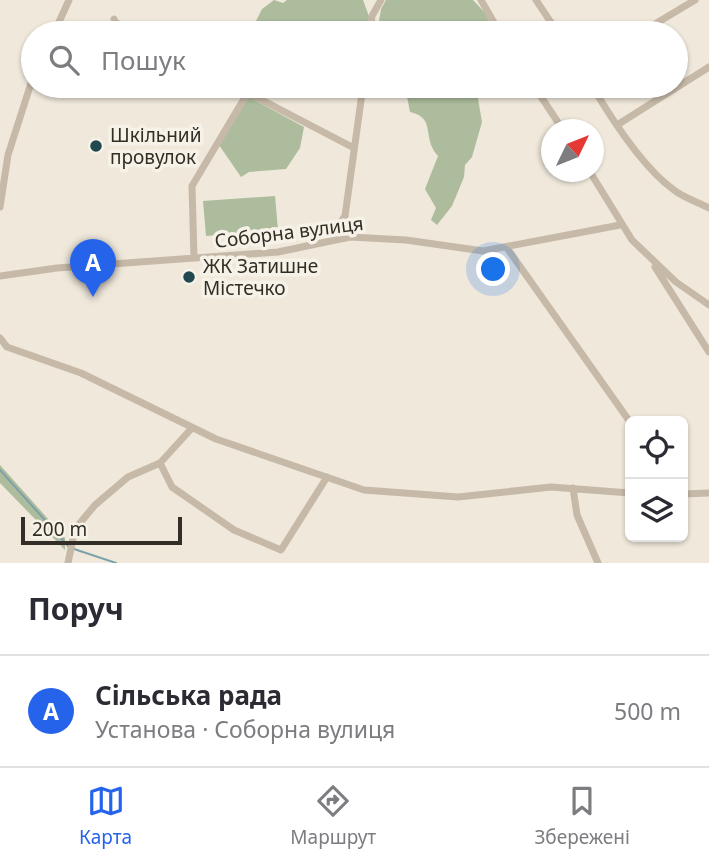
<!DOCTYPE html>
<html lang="uk">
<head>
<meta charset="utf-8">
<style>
  body { margin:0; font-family:"Noto Sans",sans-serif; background:#f2f2f3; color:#2b2b33 }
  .controls { position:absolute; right:21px; bottom:21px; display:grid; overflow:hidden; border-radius:10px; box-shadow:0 2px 5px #0004 }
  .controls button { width:63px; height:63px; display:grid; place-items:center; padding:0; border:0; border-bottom:2px solid #e1e1e2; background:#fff; color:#2b2b33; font:35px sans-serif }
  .compass { position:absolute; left:541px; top:119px; width:63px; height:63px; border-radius:50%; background:#fff; box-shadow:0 2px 5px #0004; rotate:47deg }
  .scale { position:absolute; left:21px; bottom:18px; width:161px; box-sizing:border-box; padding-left:7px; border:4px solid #332d27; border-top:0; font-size:19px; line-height:24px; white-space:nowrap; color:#332d27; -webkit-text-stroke:5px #f7f2e7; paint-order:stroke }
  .you { position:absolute; left:494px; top:270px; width:24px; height:24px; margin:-18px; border:5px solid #fff; border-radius:50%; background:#1a73e8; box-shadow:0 0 0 10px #1a73e833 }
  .badge { display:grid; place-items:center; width:46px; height:46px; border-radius:50%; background:#2563eb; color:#fff; font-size:23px; font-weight:700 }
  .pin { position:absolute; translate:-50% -58px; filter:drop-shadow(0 2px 4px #0008) }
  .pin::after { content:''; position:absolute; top:37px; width:24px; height:21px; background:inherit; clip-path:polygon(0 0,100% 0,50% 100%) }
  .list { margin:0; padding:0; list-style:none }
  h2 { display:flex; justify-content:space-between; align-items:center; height:91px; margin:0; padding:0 28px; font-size:30px }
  h2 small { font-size:23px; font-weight:400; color:#7c7c81 }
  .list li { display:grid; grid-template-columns:46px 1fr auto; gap:21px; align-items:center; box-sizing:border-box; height:112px; padding:0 28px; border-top:2px solid #e1e1e2 }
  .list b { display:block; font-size:26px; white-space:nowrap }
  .list p { margin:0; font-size:23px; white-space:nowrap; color:#7c7c81 }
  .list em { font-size:23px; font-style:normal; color:#7c7c81 }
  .icon { flex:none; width:38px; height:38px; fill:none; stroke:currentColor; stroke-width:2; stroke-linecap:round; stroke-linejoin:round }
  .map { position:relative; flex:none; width:709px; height:563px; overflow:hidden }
  .search { position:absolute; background:#fff; box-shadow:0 2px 5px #0004; left:21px; right:21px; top:21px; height:77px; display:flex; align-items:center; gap:18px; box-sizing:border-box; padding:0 24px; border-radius:38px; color:#7c7c81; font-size:26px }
  .sheet { height:203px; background:#fff }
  nav { display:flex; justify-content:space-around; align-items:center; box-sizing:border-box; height:98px; border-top:2px solid #e1e1e2; background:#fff; font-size:19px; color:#7c7c81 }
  nav a { display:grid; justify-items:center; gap:4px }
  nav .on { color:#2563eb }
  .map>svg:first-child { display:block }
  .green { fill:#adbc9c }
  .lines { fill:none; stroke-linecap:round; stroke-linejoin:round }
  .stream { stroke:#7da1a9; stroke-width:2 }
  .minor { stroke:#c6b9a8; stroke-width:7 }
  .poi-dot { fill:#214750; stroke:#f7f2e7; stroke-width:2.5 }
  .labels { text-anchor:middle; stroke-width:7; stroke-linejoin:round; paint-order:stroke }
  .poi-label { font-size:19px; fill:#332d27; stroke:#f7f2e7; text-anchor:start }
  .street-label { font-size:19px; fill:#332d27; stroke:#f7f2e7 }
</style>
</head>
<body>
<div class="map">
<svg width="709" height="563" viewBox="0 0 709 563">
  <rect width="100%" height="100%" fill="#efe8db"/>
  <path class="green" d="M274,0L283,3L287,0H363L370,19L367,33H250L262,9Z
    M386,0H473L487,15L493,33H377L381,9Z
    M405,86H486L477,93L482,122L472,157L465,165L464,177L452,206L437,225L431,220L436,208L425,189L438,156C421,137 437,118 410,112Z
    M249,97L304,127L300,148L286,169L249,172L241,177L219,145Z
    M275,196L278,230L206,236L203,201Z
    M0,465L65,538V550L0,483Z"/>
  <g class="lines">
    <path class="stream" d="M0,470L69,547
      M74,549L116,563"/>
    <path class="minor" d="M481,0L500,33
      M536,0L558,33
      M114,19L115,22L135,33
      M54,33L69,0
      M370,33L372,16L381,0
      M640,33L695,0
      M235,86L354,148
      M534,86L563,130
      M592,86C611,118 643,168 674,190C684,198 698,202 709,208
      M617,125L709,67
      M590,172L632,240L676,282L709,305
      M0,207L8,155L33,77
      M329,240L345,216L363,86
      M507,248L630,422
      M194,258L192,186L248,92
      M655,267L709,352
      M0,276L57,268L278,252L350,237L406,240L483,251L620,225
      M0,338L7,347L81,373L216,439L364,490L458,497L551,487L630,493
      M160,463L172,487L234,530L281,550L327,477
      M573,488L577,515L598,563
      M683,494L709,493
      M68,563L75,529L95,505L128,477L160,463L192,428"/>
  </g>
  <g class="poi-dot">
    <circle cx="96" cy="146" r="7"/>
    <circle cx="189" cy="277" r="7"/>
  </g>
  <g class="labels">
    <g class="poi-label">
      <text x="110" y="142">Шкільний<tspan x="110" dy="22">провулок</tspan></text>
      <text x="203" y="273">ЖК Затишне<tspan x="203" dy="22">Містечко</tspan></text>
    </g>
    <g class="street-label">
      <text transform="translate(289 232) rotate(-7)" y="7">Соборна вулиця</text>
    </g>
  </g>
</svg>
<div class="controls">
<button><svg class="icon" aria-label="locate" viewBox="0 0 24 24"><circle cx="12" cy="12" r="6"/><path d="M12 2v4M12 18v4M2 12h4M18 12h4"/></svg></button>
<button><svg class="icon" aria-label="layers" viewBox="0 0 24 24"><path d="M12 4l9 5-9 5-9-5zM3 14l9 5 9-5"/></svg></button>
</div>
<svg class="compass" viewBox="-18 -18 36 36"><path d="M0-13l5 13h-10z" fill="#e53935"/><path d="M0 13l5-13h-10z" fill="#7c7c81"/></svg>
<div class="scale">200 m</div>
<div class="you"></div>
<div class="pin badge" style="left:93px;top:297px">A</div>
<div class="search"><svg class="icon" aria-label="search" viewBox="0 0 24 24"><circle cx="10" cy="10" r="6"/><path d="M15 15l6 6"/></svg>Пошук</div>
</div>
<section class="sheet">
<h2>Поруч<small></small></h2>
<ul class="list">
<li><span class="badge">A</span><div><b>Cільська рада</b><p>Установа · Соборна вулиця</p></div><em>500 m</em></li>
</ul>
</section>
<nav>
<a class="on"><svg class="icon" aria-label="map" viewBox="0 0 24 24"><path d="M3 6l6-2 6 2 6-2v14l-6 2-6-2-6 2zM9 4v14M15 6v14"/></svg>Карта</a>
<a><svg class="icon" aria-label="directions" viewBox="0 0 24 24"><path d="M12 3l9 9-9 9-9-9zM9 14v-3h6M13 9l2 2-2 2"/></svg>Маршрут</a>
<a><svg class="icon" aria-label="saved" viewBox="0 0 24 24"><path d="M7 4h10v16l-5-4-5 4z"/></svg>Збережені</a>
</nav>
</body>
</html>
